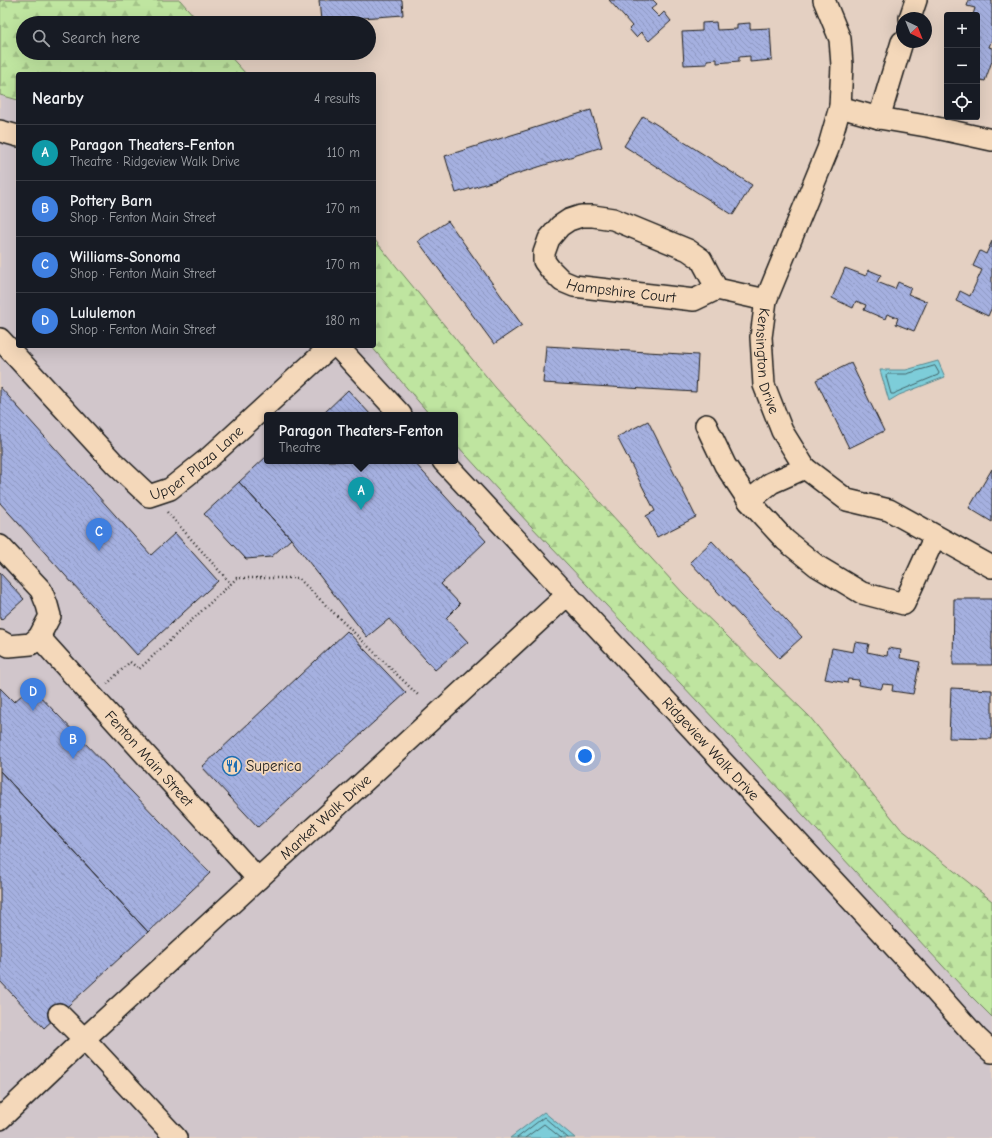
<!DOCTYPE html>
<html lang="en">
<head>
<meta charset="utf-8">
<style>
  body { margin:0; font-family:"Comic Neue",sans-serif; background:#20242c; color:#f1f3f6 }
  .controls { position:absolute; right:12px; top:12px; display:grid; overflow:hidden; border-radius:4px; box-shadow:0 4px 16px #0002 }
  .controls button { width:36px; height:36px; display:grid; place-items:center; padding:0; border:0; border-bottom:1px solid #363941; background:#171b24; color:#f1f3f6; font:20px sans-serif }
  .compass { position:absolute; left:896px; top:12px; width:36px; height:36px; border-radius:50%; background:#171b24; box-shadow:0 4px 16px #0002; rotate:137deg }
  .you { position:absolute; left:585px; top:756px; width:14px; height:14px; margin:-10px; border:3px solid #fff; border-radius:50%; background:#1a73e8; box-shadow:0 0 0 6px #1a73e833 }
  .badge { display:grid; place-items:center; width:26px; height:26px; border-radius:50%; background:#1f6fb2; color:#fff; font-size:13px; font-weight:700 }
  .pin { position:absolute; translate:-50% -33px; filter:drop-shadow(0 1px 2px #0008) }
  .pin::after { content:''; position:absolute; top:21px; width:14px; height:12px; background:inherit; clip-path:polygon(0 0,100% 0,50% 100%) }
  .popup { position:absolute; left:264px; top:412px; width:194px; height:52px; box-sizing:border-box; display:grid; place-content:center; border-radius:4px; background:#171b24; filter:drop-shadow(0 1px 3px #0005); font-size:13px; white-space:nowrap; color:#9ea1a6 }
  .popup b { font-size:15px; color:#f1f3f6 }
  .popup::after { content:''; position:absolute; left:50%; top:100%; margin-left:-8px; border:8px solid transparent; border-top-color:#171b24 }
  .list { margin:0; padding:0; list-style:none }
  h2 { display:flex; justify-content:space-between; align-items:center; height:52px; margin:0; padding:0 16px; font-size:17px }
  h2 small { font-size:13px; font-weight:400; color:#9ea1a6 }
  .list li { display:grid; grid-template-columns:26px 1fr auto; gap:12px; align-items:center; box-sizing:border-box; height:56px; padding:0 16px; border-top:1px solid #363941 }
  .list b { display:block; font-size:15px; white-space:nowrap }
  .list p { margin:0; font-size:13px; white-space:nowrap; color:#9ea1a6 }
  .list em { font-size:13px; font-style:normal; color:#9ea1a6 }
  .icon { flex:none; width:22px; height:22px; fill:none; stroke:currentColor; stroke-width:2; stroke-linecap:round; stroke-linejoin:round }
  .map { position:relative; flex:none; width:992px; height:1138px; overflow:hidden }
  .search { position:absolute; background:#171b24; box-shadow:0 4px 16px #0002; left:16px; top:16px; width:360px; height:44px; display:flex; align-items:center; gap:10px; box-sizing:border-box; padding:0 14px; border-radius:22px; color:#9ea1a6; font-size:15px }
  .panel { position:absolute; background:#171b24; box-shadow:0 4px 16px #0002; left:16px; top:72px; width:360px; height:276px; border-radius:4px }
  .map>svg:first-child { display:block }
  .built { fill:#d1c6cb }
  .forest { fill:url(#forest-firs); stroke:#6e805e }
  .water { fill:#7dcdd9; stroke:#56868d }
  .lines { fill:none; stroke-linecap:round; stroke-linejoin:round }
  .shore { stroke:#436368; stroke-width:1 }
  .building { fill:url(#building-back-hatch); stroke:#1c1c1c }
  .minor-casing { stroke:#1c1c1c; stroke-width:24 }
  .path { stroke:#1c1c1c; stroke-width:2.5; stroke-dasharray:1 3; stroke-linecap:butt }
  .minor { stroke:#f4d8ba; stroke-width:21 }
  .labels { text-anchor:middle; stroke-width:3.5; stroke-linejoin:round; paint-order:stroke }
  .street-label { font-size:15px; fill:#1c1c1c; stroke:#f4d8ba }
  .poi-label { font-size:15px; fill:#1c1c1c; stroke:#f4d8ba; text-anchor:start }
</style>
</head>
<body>
<div class="map">
<svg width="992" height="1138" viewBox="0 0 992 1138">
  <defs>
    <pattern id="forest-firs" width="22" height="20" patternUnits="userSpaceOnUse"><rect width="22" height="20" fill="#bfe5a0"/><path d="M5 1l3.5 6h-7zM16 11l3.5 6h-7z" fill="#a4c489"/></pattern>
    <pattern id="building-back-hatch" width="6" height="6" patternUnits="userSpaceOnUse"><rect width="6" height="6" fill="#a5b0e0"/><path d="M-1 5l2 2M0 0l6 6M5-1l2 2" fill="none" stroke="#8d97c0"/></pattern>
  </defs>
  <rect width="100%" height="100%" fill="#e4d0c2"/>
  <filter id="ink" filterUnits="userSpaceOnUse"><feTurbulence type="fractalNoise" baseFrequency=".025" numOctaves="2"/><feDisplacementMap in="SourceGraphic" scale="8" xChannelSelector="R" yChannelSelector="G"/><feConvolveMatrix kernelMatrix="1 2 1 2 8 2 1 2 1" color-interpolation-filters="sRGB"/></filter>
  <g filter="url(#ink)">
    <path class="built" d="M0,95L18,100V346H371L430,415H267V461H455V442L531,526L718,723L966,991L992,1017V1138H0Z"/>
    <path class="forest" d="M0,0H180L200,23H23V53H227L246,74H18V100L0,95Z
      M374,239L495,387L683,593L809,716L901,829L992,901V1017L966,991L718,723L531,526L455,443V415H430L371,346H374Z"/>
    <path class="water" d="M938,361L945,377L899,395L889,401L880,370H906Z
      M544,1112L575,1138H510Z"/>
    <g class="lines">
      <path class="shore" d="M935,366L939,373L938,375L897,392L894,394H891L886,376L887,374H906Z
        M517,1138L544,1117L568,1138
        M525,1138L544,1124L561,1138"/>
    </g>
    <path class="building" d="M319,0H402L403,15L321,21Z
      M609,0H653L657,4L651,9L659,17L664,12L671,21L649,41L641,32L636,37L629,29L632,26Z
      M969,0H992V39L989,47L992,48V61L985,81L981,80L977,91V15H973L975,8L967,6Z
      M716,22L717,30L737,29V24L750,23V29L770,28L772,60L750,62V56L739,57V61L717,63V59L707,60V64L684,65L682,32L702,31V23Z
      M591,110L602,147L456,193L445,156Z
      M643,116L752,185L733,215L624,146Z
      M448,221L522,325L494,344L418,241Z
      M992,241V307L988,316L956,301L960,291L970,296L982,270L973,266L980,251L986,254Z
      M845,268L866,276L869,270L881,275L877,282L895,289L898,282L911,288L908,294L927,302L914,331L896,324L898,318L887,314L885,319L864,310L866,305L856,301L853,308L832,298Z
      M546,346L698,355L696,392L543,383Z
      M851,363L884,431L849,448L816,380Z
      M0,387L151,555L175,533L218,581L137,655L0,503Z
      M348,390L371,415H322Z
      M648,421L696,517L657,537L646,516L655,511L617,437Z
      M267,456V461H413L486,541L441,584L460,604L446,618L468,642L435,670L389,619L367,637L291,539L239,482Z
      M992,469V522L969,508Z
      M239,482L291,539L271,557L246,559L204,514Z
      M712,541L802,637L779,658L690,562Z
      M0,573L24,599L1,620L0,619Z
      M954,599H992V665H953Z
      M347,631L406,693L258,827L202,767Z
      M855,642L869,644L867,652L887,656L888,648L901,650L900,658L920,662L913,694L892,691L893,685L883,684L881,689L858,685L859,680L848,679L847,683L825,679L832,648L853,652Z
      M31,687L210,873L148,932L0,771V688L14,702Z
      M951,688L992,690V739L949,738Z
      M0,771L148,932L44,1028L0,981Z"/>
    <g class="lines">
      <g class="minor-casing">
        <g id="minor">
          <path id="s1" d="M824,0L840,39L842,65L840,107L828,149L766,300L761,337L764,385L782,431L805,468L847,500L889,510L992,567"/>
          <path d="M910,18L916,0"/>
          <path d="M840,107L879,118L932,127L992,140"/>
          <path d="M879,118L902,42"/>
          <path d="M0,131L18,136"/>
          <path id="s2" d="M717,289L701,259L688,250L613,219L593,216H581L569,220L560,226L549,239L544,253V261L550,269L562,281L574,286L694,300L717,289L766,300"/>
          <path id="s3" d="M0,339L114,463L149,496L170,489L210,457L331,346"/>
          <path d="M337,346L401,415"/>
          <path d="M706,425L725,465L749,501L771,483L805,468"/>
          <path id="s4" d="M443,461L920,974L977,1038L992,1052"/>
          <path d="M749,501L785,540L817,566L862,593L904,604L935,536"/>
          <path d="M0,546L41,590L47,605L50,616L39,637L31,644L9,646L0,641"/>
          <path id="s5" d="M39,637L258,879"/>
          <path d="M59,1014L84,1039L176,1138"/>
          <path id="s6" d="M0,1119L84,1039L567,595"/>
        </g>
      </g>
      <path class="path" d="M167,512L231,584
        M107,684L130,662L139,669L237,578H298L418,695"/>
      <use href="#minor" class="minor"/>
    </g>
  </g>
  <defs>
    <g id="restaurant-ring" transform="scale(1)"><circle r="9.5" fill="#f4d8ba" stroke="#1f6fb2" stroke-width="1.5"/><path d="M-5-6h1v4h1v-4h1v4h1v-4h1v5L-1.5 .5V6h-2V.5L-5-1ZM5-6V6H3V1.5H1.5Q1.5-4 5-6Z" fill="#1f6fb2"/></g>
  </defs>
  <g fill-rule="evenodd">
    <use href="#restaurant-ring" x="232" y="766"/>
  </g>
  <g class="labels">
    <g class="street-label">
      <text dy="5" stroke="none"><textPath href="#s2" startOffset="314">Hampshire Court</textPath></text>
      <text dy="5" stroke="none"><textPath href="#s1" startOffset="379">Kensington Drive</textPath></text>
      <text dy="5" stroke="none"><textPath href="#s3" startOffset="275">Upper Plaza Lane</textPath></text>
      <text dy="5" stroke="none"><textPath href="#s4" startOffset="393">Ridgeview Walk Drive</textPath></text>
      <text dy="5" stroke="none"><textPath href="#s5" startOffset="164">Fenton Main Street</textPath></text>
      <text dy="5" stroke="none"><textPath href="#s6" startOffset="444">Market Walk Drive</textPath></text>
    </g>
    <g class="poi-label">
      <text x="246" y="771">Superica</text>
    </g>
  </g>
</svg>
<div class="controls">
<button>+</button>
<button>−</button>
<button><svg class="icon" aria-label="locate" viewBox="0 0 24 24"><circle cx="12" cy="12" r="6"/><path d="M12 2v4M12 18v4M2 12h4M18 12h4"/></svg></button>
</div>
<svg class="compass" viewBox="-18 -18 36 36"><path d="M0-13l5 13h-10z" fill="#e53935"/><path d="M0 13l5-13h-10z" fill="#9ea1a6"/></svg>
<div class="you"></div>
<div class="pin badge" style="left:361px;top:510px;background:#0f9aa8">A</div>
<div class="popup"><b>Paragon Theaters-Fenton</b>Theatre</div>
<div class="pin badge" style="left:73px;top:759px;background:#3f7fe0">B</div>
<div class="pin badge" style="left:99px;top:551px;background:#3f7fe0">C</div>
<div class="pin badge" style="left:33px;top:711px;background:#3f7fe0">D</div>
<div class="search"><svg class="icon" aria-label="search" viewBox="0 0 24 24"><circle cx="10" cy="10" r="6"/><path d="M15 15l6 6"/></svg>Search here</div>
<section class="panel">
<h2>Nearby<small>4 results</small></h2>
<ul class="list">
<li><span class="badge" style="background:#0f9aa8">A</span><div><b>Paragon Theaters-Fenton</b><p>Theatre · Ridgeview Walk Drive</p></div><em>110 m</em></li>
<li><span class="badge" style="background:#3f7fe0">B</span><div><b>Pottery Barn</b><p>Shop · Fenton Main Street</p></div><em>170 m</em></li>
<li><span class="badge" style="background:#3f7fe0">C</span><div><b>Williams-Sonoma</b><p>Shop · Fenton Main Street</p></div><em>170 m</em></li>
<li><span class="badge" style="background:#3f7fe0">D</span><div><b>Lululemon</b><p>Shop · Fenton Main Street</p></div><em>180 m</em></li>
</ul>
</section>
</div>
</body>
</html>
